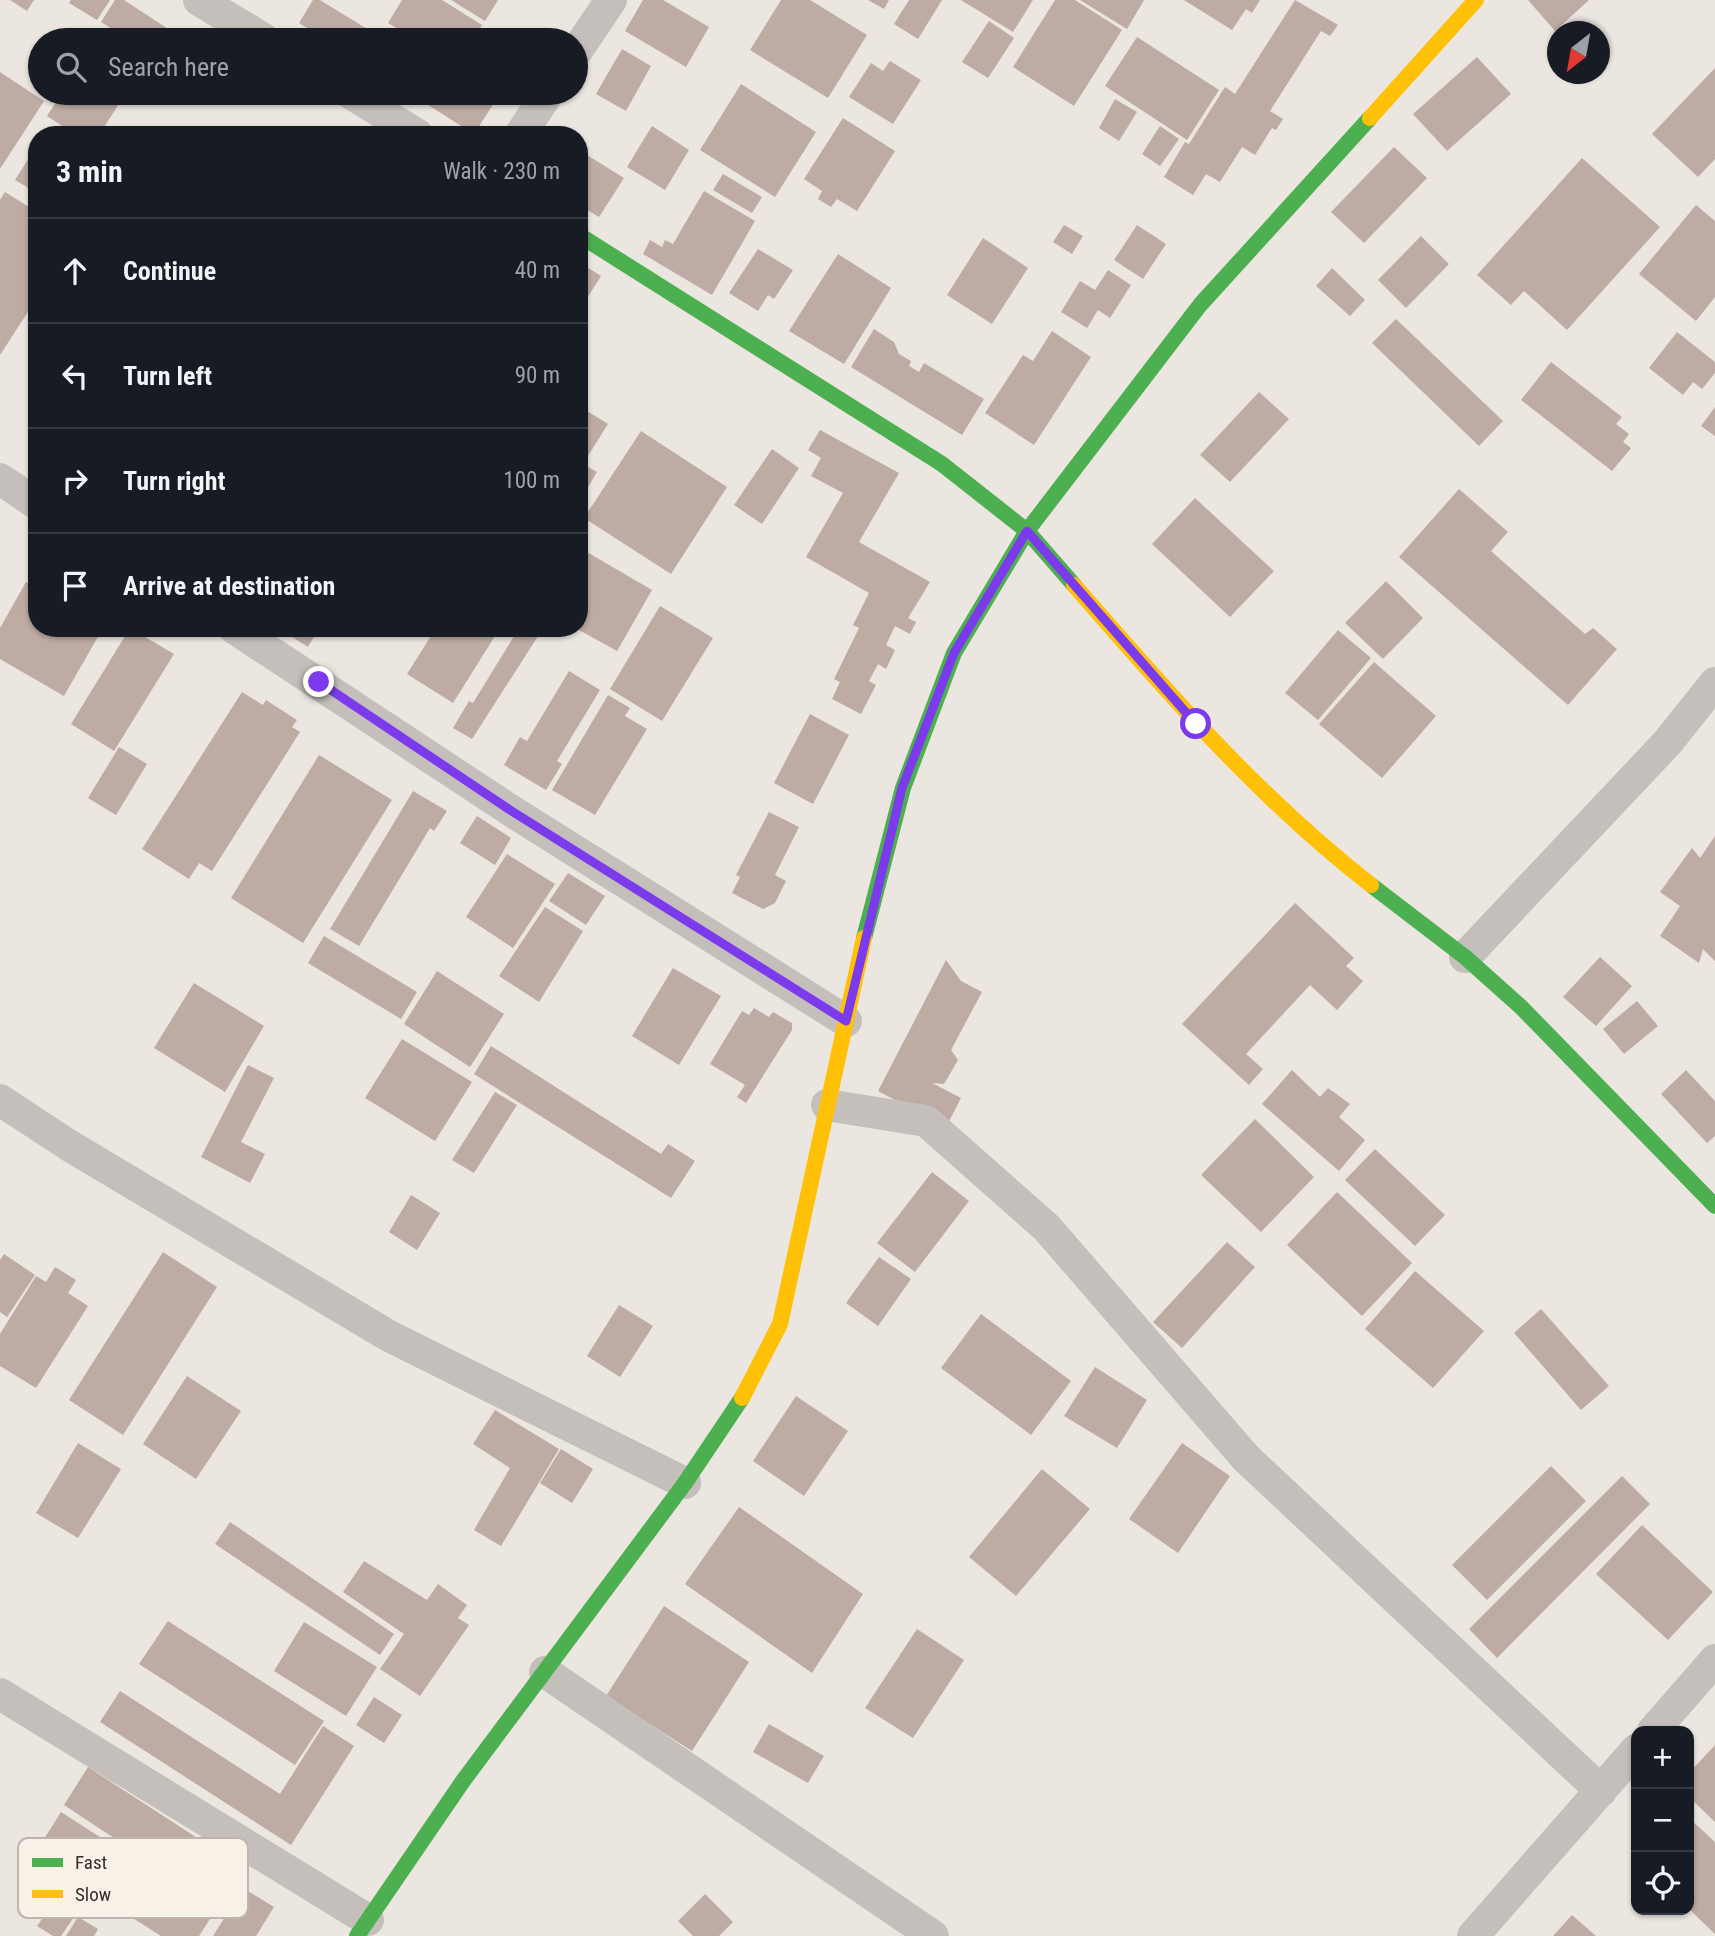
<!DOCTYPE html>
<html lang="en">
<head>
<meta charset="utf-8">
<style>
  body { margin:0; font-family:"Roboto Condensed",sans-serif; background:#20242c; color:#f1f3f6 }
  .controls { position:absolute; right:21px; bottom:21px; display:grid; overflow:hidden; border-radius:14px; box-shadow:0 2px 5px #0004 }
  .controls button { width:63px; height:63px; display:grid; place-items:center; padding:0; border:0; border-bottom:2px solid #363941; background:#171b24; color:#f1f3f6; font:35px sans-serif }
  .compass { position:absolute; left:1547px; top:21px; width:63px; height:63px; border-radius:50%; background:#171b24; box-shadow:0 2px 5px #0004; rotate:211deg }
  .stop { position:absolute; width:21px; height:21px; margin:-16px; border:5px solid #7c3aed; border-radius:50%; background:#fff }
  .stop.end { background:#7c3aed; border-color:#fff; box-shadow:0 2px 7px #0008 }
  .list { margin:0; padding:0; list-style:none }
  h2 { display:flex; justify-content:space-between; align-items:center; height:91px; margin:0; padding:0 28px; font-size:30px }
  h2 small { font-size:23px; font-weight:400; color:#9ea1a6 }
  .list li { display:grid; grid-template-columns:46px 1fr auto; gap:21px; align-items:center; box-sizing:border-box; height:105px; padding:0 28px; border-top:2px solid #363941 }
  .list b { display:block; font-size:26px; white-space:nowrap }
  .list em { font-size:23px; font-style:normal; color:#9ea1a6 }
  .icon { flex:none; width:38px; height:38px; fill:none; stroke:currentColor; stroke-width:2; stroke-linecap:round; stroke-linejoin:round }
  .map { position:relative; flex:none; width:1715px; height:1936px; overflow:hidden }
  .search { position:absolute; background:#171b24; box-shadow:0 2px 5px #0004; left:28px; top:28px; width:560px; height:77px; display:flex; align-items:center; gap:18px; box-sizing:border-box; padding:0 24px; border-radius:38px; color:#9ea1a6; font-size:26px }
  .panel { position:absolute; background:#171b24; box-shadow:0 2px 5px #0004; left:28px; top:126px; width:560px; height:511px; border-radius:28px }
  .map>svg:first-child { display:block }
  .building { fill:#beaba3 }
  .lines { fill:none; stroke-linecap:round; stroke-linejoin:round }
  .street { stroke:#c4bfba; stroke-width:32 }
  .fast { stroke:#4caf50; stroke-width:16 }
  .slow { stroke:#ffc107; stroke-width:16 }
  .route { stroke:#7c3aed; stroke-width:9 }
  .key { fill:#f8f1e8; stroke:#beb6ae; stroke-width:2 }
  .key-label { font-size:19px; fill:#352c28 }
</style>
</head>
<body>
<div class="map">
<svg width="1715" height="1936" viewBox="0 0 1715 1936">
  <rect width="100%" height="100%" fill="#ece6e0"/>
  <path class="building" d="M10,0H34L27,11Z
    M71,0H110L97,20L69,3Z
    M115,0H124L185,40H129L101,22Z
    M313,0H320L385,40H326L299,23Z
    M402,0H442L482,25L475,37L479,40H417L388,23Z
    M451,0H498L485,21Z
    M643,0H663L709,27L686,67L625,31Z
    M781,0H810L867,35L828,98L750,50Z
    M868,0H889L884,9Z
    M909,0H942L918,39L894,24Z
    M961,0H1033L1013,32Z
    M1055,0H1075L1122,30L1074,106L1013,67Z
    M1080,0H1144L1127,29Z
    M1184,0H1260L1252,13L1246,9L1232,30Z
    M1295,0L1338,25L1330,36L1321,31L1270,111L1283,119L1276,130L1272,128L1255,155L1242,147L1220,182L1206,174L1193,195L1164,177L1185,142L1189,144L1225,87L1235,94Z
    M1528,0H1589L1555,31Z
    M989,21L1014,38L988,78L962,62Z
    M1137,37L1219,90L1187,140L1105,86Z
    M622,49L651,66L626,111L596,94Z
    M1477,57L1511,94L1447,151L1413,114Z
    M890,61L921,80L893,124L849,97L871,63L883,71Z
    M1715,68V159L1698,177L1652,134Z
    M0,72L44,101L0,169Z
    M741,84L816,132L775,197L700,150Z
    M62,93H126L99,135H76L47,116Z
    M409,93H478L494,103L474,134Z
    M1115,99L1137,112L1119,141L1099,128Z
    M843,118L895,151L857,211L837,199L831,207L818,199L822,191L804,179Z
    M48,126L61,135H43Z
    M652,126L689,150L665,190L627,167Z
    M1160,126L1179,139L1160,166L1142,154Z
    M37,145V193L15,180Z
    M1394,147L1427,178L1364,243L1331,212Z
    M579,150L624,178L599,217L579,205Z
    M1582,158L1660,227L1567,330L1524,291L1511,305L1477,275Z
    M723,174L762,197L752,213L713,190Z
    M704,191L755,221L712,295L643,254L650,240L662,247L665,240L673,244Z
    M5,192L37,212V298L0,355V200Z
    M1696,205L1715,221V297L1696,321L1639,274Z
    M1064,225L1083,236L1072,254L1053,242Z
    M1137,225L1166,244L1143,279L1114,260Z
    M1421,236L1449,264L1406,308L1378,280Z
    M983,238L1028,268L992,324L947,295Z
    M758,249L793,270L774,299L768,295L758,311L729,293Z
    M838,254L891,288L844,364L789,331Z
    M579,262L601,276L579,311Z
    M1332,268L1365,300L1350,316L1316,286Z
    M1108,270L1131,285L1110,318L1098,310L1087,328L1061,312L1080,281L1095,290Z
    M1396,319L1503,421L1479,446L1372,343Z
    M874,329L894,342L899,354L911,361L909,366L919,372L924,363L984,399L962,435L851,367Z
    M1052,331L1091,357L1034,445L985,413L1023,355L1033,361Z
    M1677,332L1715,362V373L1702,389L1693,382L1683,395L1649,368Z
    M1551,362L1622,417L1616,424L1629,434L1623,442L1631,448L1612,471L1521,400Z
    M1259,392L1289,419L1230,482L1200,455Z
    M579,406L608,424L583,464L597,472L579,502Z
    M1715,407V436L1701,426Z
    M820,430L899,473L859,542L930,582L908,618L916,622L910,634L895,626L886,645L895,650L886,669L878,664L869,681L876,685L861,714L832,699L840,682L834,679L859,628L853,625L869,593L806,557L843,493L811,476L821,458L808,450Z
    M641,431L727,487L671,574L584,518Z
    M772,449L799,468L762,524L734,505Z
    M1459,489L1508,532L1491,551L1585,634L1593,628L1617,649L1568,705L1399,557Z
    M1195,498L1274,571L1230,617L1152,544Z
    M580,548L652,590L617,651L579,630Z
    M1386,581L1423,618L1383,659L1345,623Z
    M26,582L37,588V628H103L64,696L0,659V628Z
    M660,606L713,638L662,721L610,689Z
    M130,628L174,654L114,751L71,724Z
    M278,628H319L308,647Z
    M436,628H500L453,703L407,674Z
    M519,628H533L540,633L472,739L453,728L469,701L473,703Z
    M1338,630L1371,658L1318,720L1285,693Z
    M1374,662L1436,716L1382,778L1319,724Z
    M569,671L600,690L557,761L562,764L546,790L504,765L520,737L527,741Z
    M242,692L263,705L266,700L297,720L292,727L300,732L212,871L199,863L189,879L142,849Z
    M608,695L630,708L625,716L647,729L595,815L552,790Z
    M810,714L849,735L813,804L774,783Z
    M119,747L147,764L116,815L88,798Z
    M319,755L392,800L303,943L231,898Z
    M413,791L447,811L434,831L430,828L359,946L330,929Z
    M769,812L799,827L775,875L786,881L775,903L763,909L732,893L740,877L736,875Z
    M477,816L511,838L495,865L460,843Z
    M1715,836V961L1703,949L1699,963L1660,936L1680,906L1660,892L1692,848L1700,858Z
    M507,854L555,884L513,948L466,917Z
    M568,873L605,896L586,925L549,901Z
    M1295,903L1354,958L1346,966L1363,981L1337,1010L1310,985L1246,1054L1263,1069L1249,1085L1182,1024Z
    M545,907L583,931L539,1002L499,976Z
    M324,936L417,992L401,1019L308,963Z
    M1600,957L1632,986L1596,1026L1563,997Z
    M946,960L961,981L982,992L951,1050L958,1060L944,1084L932,1083L961,1098L946,1127L878,1091Z
    M673,968L721,996L679,1065L632,1036Z
    M437,971L504,1014L470,1067L404,1024Z
    M194,983L264,1026L225,1092L154,1048Z
    M1637,1001L1658,1026L1624,1054L1603,1029Z
    M754,1008L769,1017L773,1012L792,1023V1030L746,1103L737,1097L745,1085L710,1064L742,1011L749,1015Z
    M402,1039L472,1082L435,1141L365,1098Z
    M491,1046L661,1154L668,1144L695,1161L671,1198L474,1074Z
    M248,1065L274,1078L241,1142L265,1154L250,1183L201,1157Z
    M1292,1070L1320,1097L1328,1088L1350,1104L1339,1117L1365,1140L1339,1171L1262,1104Z
    M1686,1070L1715,1101V1136L1707,1143L1661,1094Z
    M495,1092L517,1105L474,1173L452,1160Z
    M1255,1119L1314,1177L1261,1232L1201,1175Z
    M1375,1149L1445,1215L1415,1246L1345,1180Z
    M932,1172L969,1201L915,1272L877,1243Z
    M1337,1192L1412,1263L1362,1316L1287,1245Z
    M411,1195L440,1213L417,1250L389,1232Z
    M1227,1242L1255,1267L1182,1348L1153,1322Z
    M163,1252L217,1287L123,1435L69,1400Z
    M4,1254L35,1275L7,1317L0,1312V1260Z
    M879,1257L911,1279L878,1326L846,1303Z
    M55,1267L76,1280L68,1293L88,1306L36,1388L0,1366V1334L36,1276L46,1282Z
    M1415,1271L1484,1331L1433,1388L1365,1329Z
    M619,1305L653,1326L620,1377L587,1356Z
    M1541,1309L1609,1386L1581,1410L1514,1333Z
    M981,1314L1071,1381L1031,1435L941,1368Z
    M1095,1367L1147,1400L1117,1448L1064,1416Z
    M187,1376L241,1411L196,1479L143,1444Z
    M796,1396L848,1431L804,1496L753,1461Z
    M495,1410L559,1449L501,1546L474,1530L510,1468L473,1444Z
    M78,1443L121,1469L78,1538L36,1513Z
    M1182,1443L1230,1476L1178,1553L1129,1519Z
    M561,1449L593,1469L572,1503L540,1483Z
    M1551,1466L1586,1501L1487,1600L1452,1565Z
    M1042,1469L1090,1509L1016,1596L969,1557Z
    M1622,1476L1650,1504L1497,1658L1469,1629Z
    M739,1507L863,1594L812,1673L685,1584Z
    M230,1522L394,1634L380,1655L215,1544Z
    M1642,1525L1713,1592L1668,1640L1596,1574Z
    M364,1561L427,1600L438,1584L467,1605L458,1618L469,1625L420,1696L380,1669L404,1634L343,1592Z
    M664,1606L749,1662L692,1751L606,1696Z
    M168,1621L324,1721L295,1765L139,1664Z
    M304,1622L377,1667L346,1716L274,1671Z
    M917,1629L964,1660L913,1738L865,1708Z
    M120,1691L280,1794L323,1726L354,1746L291,1845L100,1722Z
    M374,1697L402,1715L384,1743L356,1725Z
    M769,1724L824,1756L808,1783L753,1752Z
    M1715,1745V1822L1689,1797V1773Z
    M88,1767L245,1869L220,1908L64,1805Z
    M61,1812L215,1911L199,1936H161L34,1855Z
    M1689,1818L1715,1842V1934L1689,1909Z
    M243,1888L274,1907L256,1936H213Z
    M705,1894L733,1922L719,1936H693L678,1921Z
    M55,1900L76,1914L61,1936H53L37,1926Z
    M1572,1915L1596,1936H1553Z
    M78,1917L98,1929L94,1936H66Z"/>
  <g class="lines">
    <path class="street" d="M199,0L265,40
      M576,52L611,0
      M350,93L418,135
      M520,135L548,93
      M0,479L37,504
      M234,628L510,810L846,1021
      M1465,957L1667,743L1715,683
      M0,1100L70,1146L389,1336L685,1483
      M827,1105L926,1121L1047,1228L1246,1458L1601,1791
      M545,1672L933,1936
      M0,1694L368,1920
      M1653,1731L1715,1660
      M1473,1936L1636,1750"/>
    <path class="fast" d="M579,235L942,464L1027,531L1074,585
      M1371,885L1465,957L1521,1007L1715,1206
      M864,938L903,788L954,653L1027,531L1200,305L1370,118
      M357,1936L463,1781L685,1483L742,1398"/>
    <path class="slow" d="M1370,118L1476,0
      M1074,585C1167,692 1259,798 1371,885
      M742,1398L780,1324L864,938"/>
  </g>
  <g class="lines">
    <path class="route" d="M319,682L510,810L846,1021L902,788L954,653L1027,531L1196,724"/>
  </g>
  <rect x="18" y="1838" width="230" height="80" rx="10" class="key"/>
  <rect x="32" y="1858" width="31" height="9" fill="#4caf50"/>
  <rect x="32" y="1890" width="31" height="8" fill="#ffc107"/>
  <g class="key-label">
    <text x="75" y="1869">Fast</text>
    <text x="75" y="1901">Slow</text>
  </g>
</svg>
<div class="controls">
<button>+</button>
<button>−</button>
<button><svg class="icon" aria-label="locate" viewBox="0 0 24 24"><circle cx="12" cy="12" r="6"/><path d="M12 2v4M12 18v4M2 12h4M18 12h4"/></svg></button>
</div>
<svg class="compass" viewBox="-18 -18 36 36"><path d="M0-13l5 13h-10z" fill="#e53935"/><path d="M0 13l5-13h-10z" fill="#9ea1a6"/></svg>
<div class="stop" style="left:1196px;top:724px"></div>
<div class="stop end" style="left:319px;top:682px"></div>
<div class="search"><svg class="icon" aria-label="search" viewBox="0 0 24 24"><circle cx="10" cy="10" r="6"/><path d="M15 15l6 6"/></svg>Search here</div>
<section class="panel">
<h2>3 min<small>Walk · 230 m</small></h2>
<ul class="list">
<li><svg class="icon" aria-label="ahead" viewBox="0 0 24 24"><path d="M12 20V5M6 11l6-6 6 6"/></svg><div><b>Continue</b></div><em>40 m</em></li>
<li><svg class="icon" aria-label="left" viewBox="0 0 24 24"><path d="M17 20v-9H6M10 6l-5 5 5 5"/></svg><div><b>Turn left</b></div><em>90 m</em></li>
<li><svg class="icon" aria-label="right" viewBox="0 0 24 24"><path d="M7 20v-9h11M14 6l5 5-5 5"/></svg><div><b>Turn right</b></div><em>100 m</em></li>
<li><svg class="icon" aria-label="arrive" viewBox="0 0 24 24"><path d="M6 21V4h12l-3 4 3 4H6"/></svg><div><b>Arrive at destination</b></div></li>
</ul>
</section>
</div>
</body>
</html>
